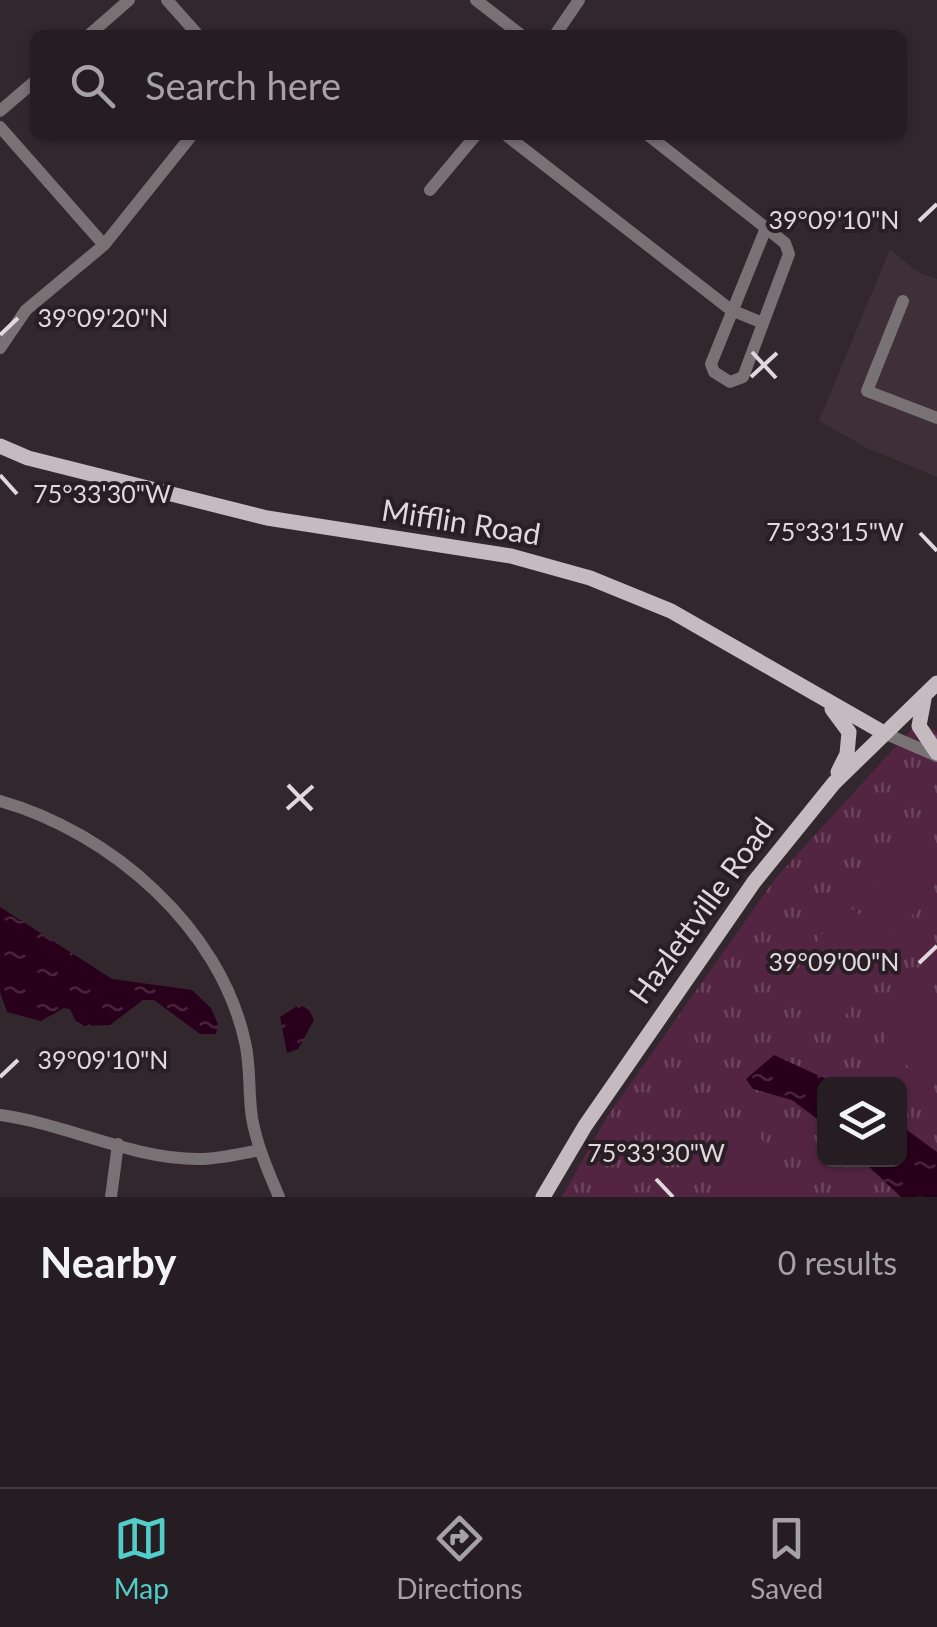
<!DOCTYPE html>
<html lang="en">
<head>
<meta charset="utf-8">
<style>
  body { margin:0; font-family:Lato,sans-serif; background:#322a2f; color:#f1f3f6 }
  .controls { position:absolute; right:30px; bottom:30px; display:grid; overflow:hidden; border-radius:15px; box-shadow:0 2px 8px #0004 }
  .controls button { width:90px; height:90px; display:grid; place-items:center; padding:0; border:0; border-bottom:2px solid #423b40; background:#261d22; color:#f1f3f6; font:50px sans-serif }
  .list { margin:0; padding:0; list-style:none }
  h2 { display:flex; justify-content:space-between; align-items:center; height:130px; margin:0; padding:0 40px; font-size:42px }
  h2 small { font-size:32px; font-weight:400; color:#a4a2a5 }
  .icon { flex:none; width:55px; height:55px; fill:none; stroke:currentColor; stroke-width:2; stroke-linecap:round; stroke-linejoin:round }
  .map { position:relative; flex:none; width:937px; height:1197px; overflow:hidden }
  .search { position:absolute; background:#261d22; box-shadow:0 2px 8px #0004; left:30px; right:30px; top:30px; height:110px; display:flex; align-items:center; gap:25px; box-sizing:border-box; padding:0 35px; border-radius:15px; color:#a4a2a5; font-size:38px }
  .sheet { height:290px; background:#261d22 }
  nav { display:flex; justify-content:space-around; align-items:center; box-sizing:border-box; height:140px; border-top:2px solid #423b40; background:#261d22; font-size:28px; color:#a4a2a5 }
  nav a { display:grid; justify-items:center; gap:5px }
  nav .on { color:#53cdca }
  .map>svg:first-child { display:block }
  .built { fill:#3f2f39 }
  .grass { fill:url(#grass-tufts); fill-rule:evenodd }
  .pitch { fill:#542543 }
  .water { fill:url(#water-ripples) }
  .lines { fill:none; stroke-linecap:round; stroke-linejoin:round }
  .minor { stroke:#787275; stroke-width:12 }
  .major { stroke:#c6bac1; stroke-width:15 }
  .ticks { fill:none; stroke:#dfd8dc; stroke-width:4 }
  .labels { text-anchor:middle; stroke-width:8; stroke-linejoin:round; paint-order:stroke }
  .street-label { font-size:30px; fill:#dfd8dc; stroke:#281e24 }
  .ticks-label { font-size:25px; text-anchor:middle; fill:#dfd8dc; stroke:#281e24; stroke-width:8; stroke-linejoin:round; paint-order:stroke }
</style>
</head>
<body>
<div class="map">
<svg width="937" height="1197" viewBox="0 0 937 1197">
  <defs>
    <pattern id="grass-tufts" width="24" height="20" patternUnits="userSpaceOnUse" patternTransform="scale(2.5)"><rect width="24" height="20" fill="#542543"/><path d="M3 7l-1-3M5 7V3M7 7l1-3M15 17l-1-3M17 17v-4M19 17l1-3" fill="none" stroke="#6c445e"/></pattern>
    <pattern id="water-ripples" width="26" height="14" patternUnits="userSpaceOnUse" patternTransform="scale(2.5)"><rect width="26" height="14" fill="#29001c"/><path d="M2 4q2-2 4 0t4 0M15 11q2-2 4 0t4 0" fill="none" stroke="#48243c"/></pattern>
  </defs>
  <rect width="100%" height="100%" fill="#32272d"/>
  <path class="built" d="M890,249L917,272L937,279V477L867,448L819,421Z"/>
  <path class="grass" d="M919,721L937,732V1197H562L607,1117L775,879ZM824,1084H900V1160H824Z"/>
  <path class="pitch" d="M904,842L937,865V879L908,922L868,896Z
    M843,903L897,940L842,1020L788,984Z
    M914,994L937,1008V1048L921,1074L880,1049Z
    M753,1130L813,1197H725L704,1174Z"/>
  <path class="water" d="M0,907L112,979L192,990L211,1008L218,1024L216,1034H200L154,1000H143L110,1025L78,1026L70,1009L64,1008L41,1021L7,1012L0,992Z
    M297,1006L308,1007L314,1020L298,1049L287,1053L280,1017Z
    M774,1055L837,1084H824V1124L792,1100L753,1089L746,1079Z
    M900,1125L937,1152V1197H901L862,1160H900Z"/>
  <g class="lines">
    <path class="minor" d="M167,0L198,35
      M476,0L521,35
      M89,35L129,0
      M555,35L579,0
      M0,111L35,81
      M0,127L104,245
      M506,135L731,310L763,323
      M648,135L766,228L785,243L789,254L743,377L730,382L714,372L711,364L766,228
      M430,190L476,135
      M903,301L867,391L937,418
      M0,348L26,310L104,245L192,135
      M884,733L937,756
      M0,801C110,832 220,927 245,1042C251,1067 248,1092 252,1118C257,1146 268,1171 279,1197
      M0,1115C67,1124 131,1159 198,1159C219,1159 239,1154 260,1150
      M111,1197L118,1144"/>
    <path class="major" d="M0,446L28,458L267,518L511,556L590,578L671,611L884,733
      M924,699L919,726L937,753
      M832,709L849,732L847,754L838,772
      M543,1197L585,1126L754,882L834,783L937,683"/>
  </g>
  <path class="ticks" d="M919,221L937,204M0,335L18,318M752,352L776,378M751,377L777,353M0,475L17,494M920,533L937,551M288,785L312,810M287,809L313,786M919,963L937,946M0,1077L18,1060M656,1179L673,1197"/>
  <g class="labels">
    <g class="street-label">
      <text transform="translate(461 523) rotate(9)" y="10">Mifflin Road</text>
      <text transform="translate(702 911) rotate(-54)" y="10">Hazlettville Road</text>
    </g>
  </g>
  <g class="ticks-label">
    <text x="834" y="229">39°09'10"N</text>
    <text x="103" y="327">39°09'20"N</text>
    <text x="102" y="503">75°33'30"W</text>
    <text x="835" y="541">75°33'15"W</text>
    <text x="834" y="971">39°09'00"N</text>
    <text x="103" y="1069">39°09'10"N</text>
    <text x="656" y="1162">75°33'30"W</text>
  </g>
</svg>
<div class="controls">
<button><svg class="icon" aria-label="layers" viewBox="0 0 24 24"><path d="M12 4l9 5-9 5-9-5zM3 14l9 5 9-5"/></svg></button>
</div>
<div class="search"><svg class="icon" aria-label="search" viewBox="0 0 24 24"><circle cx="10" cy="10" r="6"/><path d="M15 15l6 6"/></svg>Search here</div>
</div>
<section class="sheet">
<h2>Nearby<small>0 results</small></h2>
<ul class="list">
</ul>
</section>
<nav>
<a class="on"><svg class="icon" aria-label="map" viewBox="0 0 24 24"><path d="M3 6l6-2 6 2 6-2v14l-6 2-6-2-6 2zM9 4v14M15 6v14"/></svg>Map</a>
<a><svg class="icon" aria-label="directions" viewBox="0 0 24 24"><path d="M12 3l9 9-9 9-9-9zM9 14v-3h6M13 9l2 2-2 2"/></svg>Directions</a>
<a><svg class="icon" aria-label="saved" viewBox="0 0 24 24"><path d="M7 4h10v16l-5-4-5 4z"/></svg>Saved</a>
</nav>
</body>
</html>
